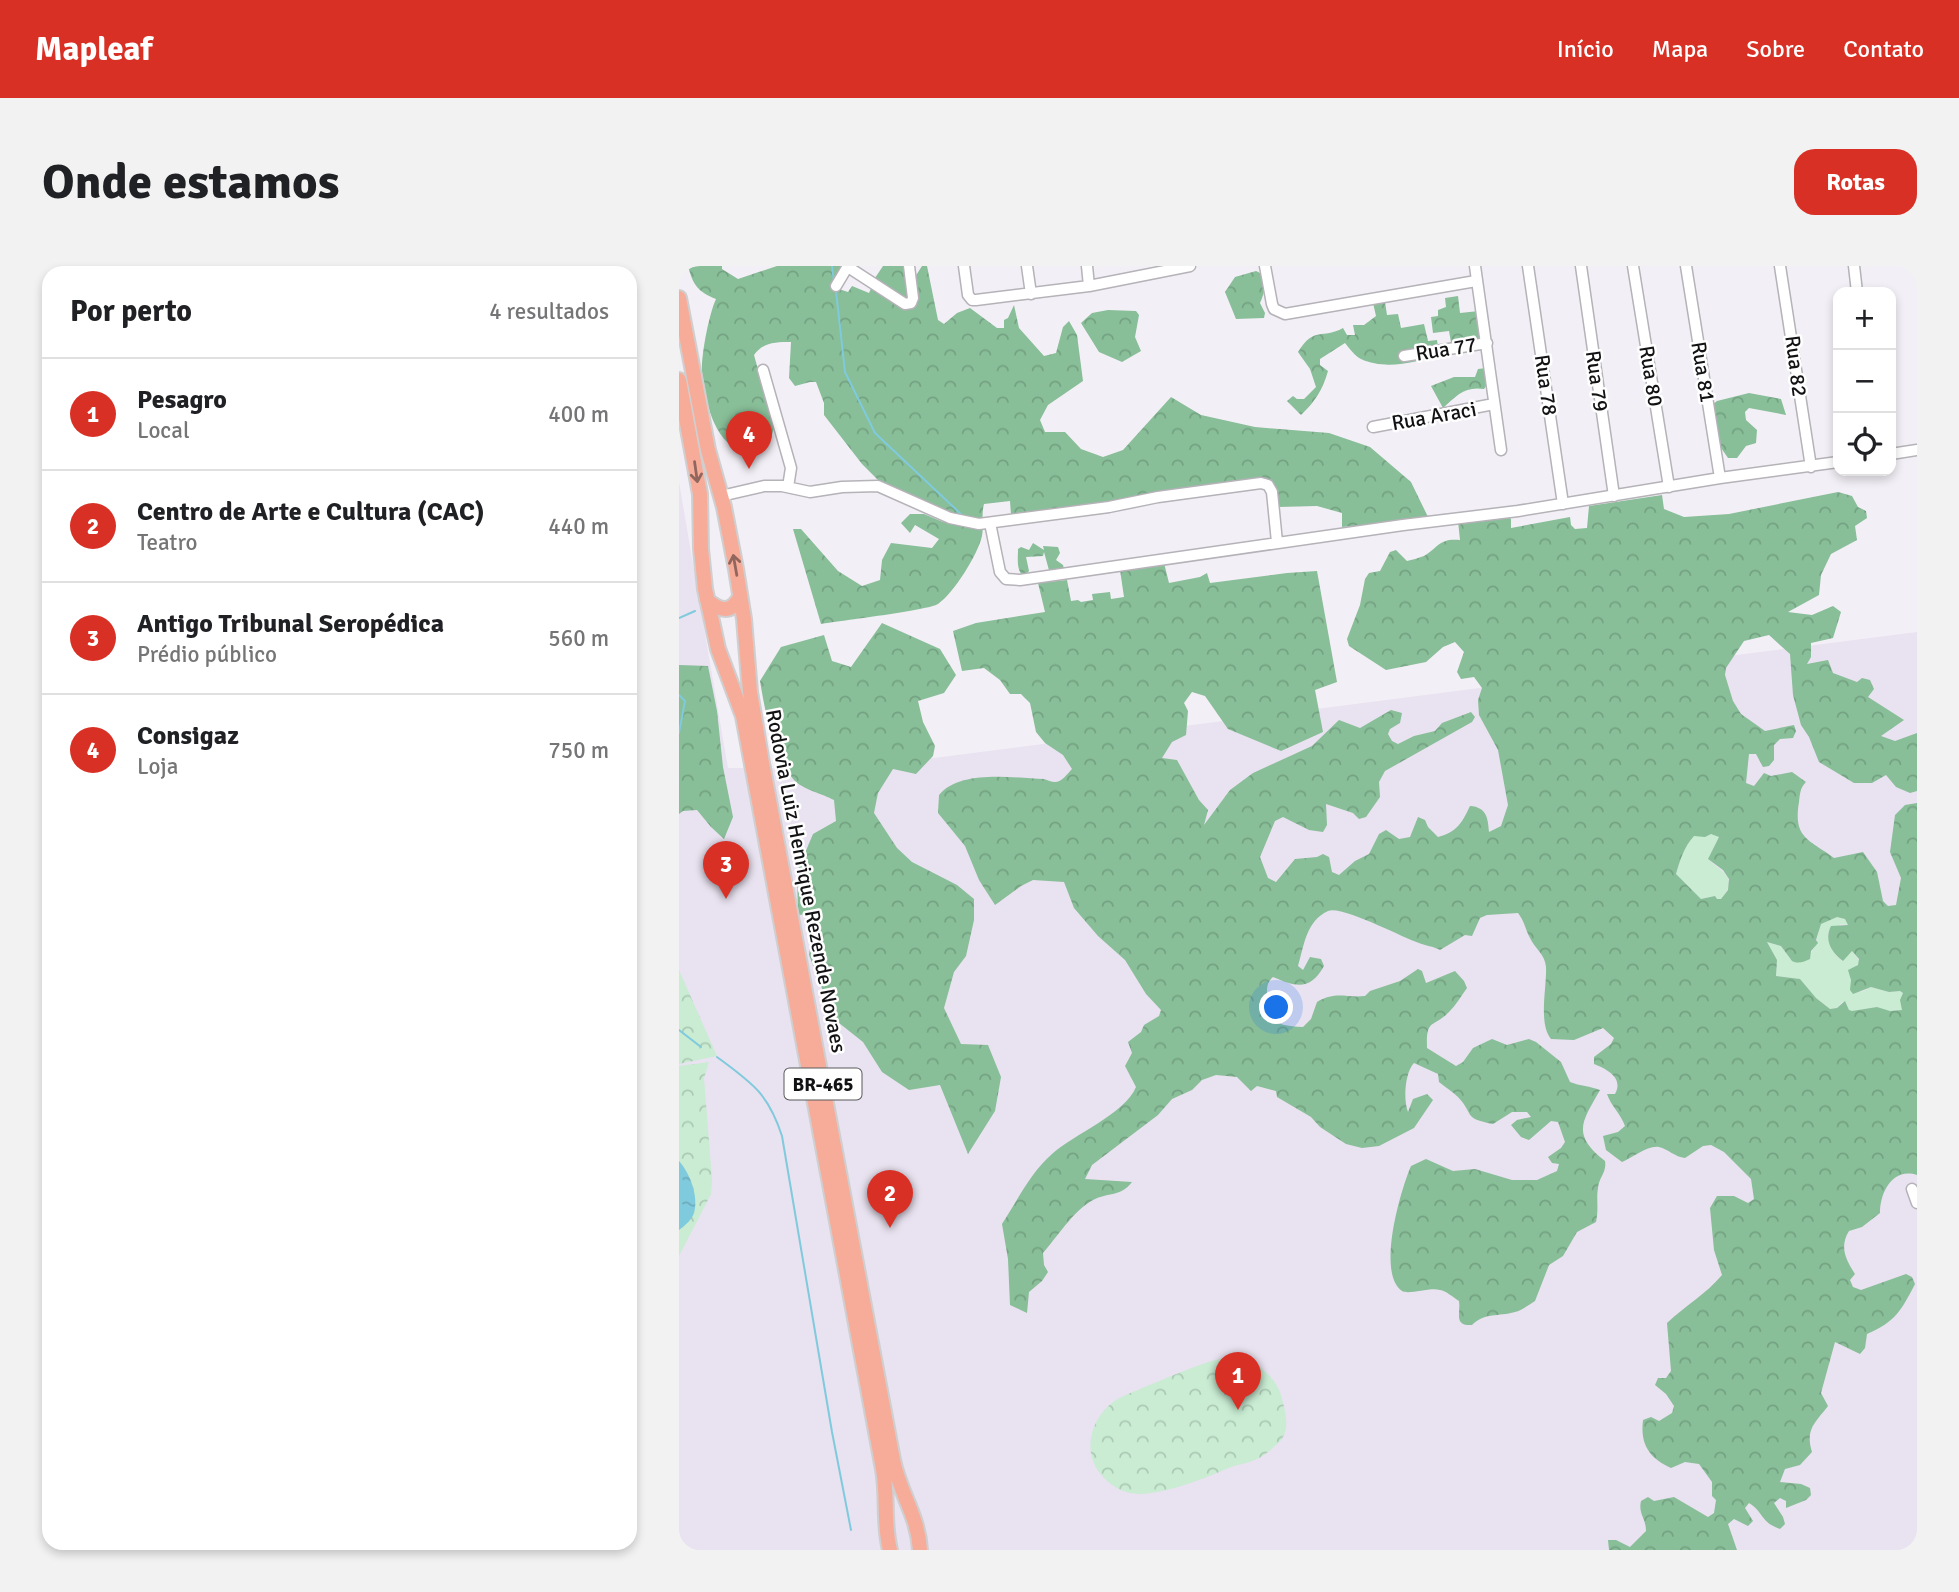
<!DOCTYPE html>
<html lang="pt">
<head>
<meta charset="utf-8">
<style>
  body { margin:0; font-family:Signika,sans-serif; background:#f2f2f2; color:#202124 }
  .controls { position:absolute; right:21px; top:21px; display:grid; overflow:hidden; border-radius:14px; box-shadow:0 4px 10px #0003 }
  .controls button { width:63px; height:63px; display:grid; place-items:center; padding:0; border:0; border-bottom:2px solid #e0e0e0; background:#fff; color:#202124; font:35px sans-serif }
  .you { position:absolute; left:598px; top:742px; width:24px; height:24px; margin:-18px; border:5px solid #fff; border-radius:50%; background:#1a73e8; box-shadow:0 0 0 10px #1a73e833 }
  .badge { display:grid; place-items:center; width:46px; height:46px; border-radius:50%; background:#d93025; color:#fff; font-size:23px; font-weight:700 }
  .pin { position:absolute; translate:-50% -58px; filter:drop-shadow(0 2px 4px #0008) }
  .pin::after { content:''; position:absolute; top:37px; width:24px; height:21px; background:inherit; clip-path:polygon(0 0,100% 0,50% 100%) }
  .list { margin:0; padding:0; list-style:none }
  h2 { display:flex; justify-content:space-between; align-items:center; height:91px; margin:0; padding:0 28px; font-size:30px }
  h2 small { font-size:23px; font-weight:400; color:#757577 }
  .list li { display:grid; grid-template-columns:46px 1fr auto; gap:21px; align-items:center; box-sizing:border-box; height:112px; padding:0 28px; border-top:2px solid #e0e0e0 }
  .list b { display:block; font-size:26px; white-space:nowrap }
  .list p { margin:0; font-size:23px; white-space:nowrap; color:#757577 }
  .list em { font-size:23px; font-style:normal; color:#757577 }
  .icon { flex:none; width:38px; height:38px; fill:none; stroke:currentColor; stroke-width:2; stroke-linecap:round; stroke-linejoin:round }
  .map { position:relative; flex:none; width:1238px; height:1284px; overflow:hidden; border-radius:21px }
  header { display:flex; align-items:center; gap:42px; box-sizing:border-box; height:98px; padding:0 35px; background:#d93025; color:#fff }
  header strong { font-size:33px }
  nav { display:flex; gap:38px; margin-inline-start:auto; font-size:24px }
  .intro { display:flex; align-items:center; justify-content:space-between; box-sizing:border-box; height:168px; padding:0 42px }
  h1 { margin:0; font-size:49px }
  .button { padding:18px 32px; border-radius:21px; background:#d93025; color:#fff; font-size:24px; font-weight:700 }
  main { display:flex; gap:42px; padding:0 42px }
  aside { flex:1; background:#fff; border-radius:21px; box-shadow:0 4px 10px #0003 }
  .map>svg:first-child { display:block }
  .built { fill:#e9e2f0 }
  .grass { fill:#c9ecd3 }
  .forest { fill:url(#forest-crowns); fill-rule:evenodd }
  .park { fill:url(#park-crowns) }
  .water { fill:url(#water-ripples) }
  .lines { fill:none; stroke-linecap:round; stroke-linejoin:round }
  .stream { stroke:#7fcadc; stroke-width:2 }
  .minor-casing { stroke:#b5b2b8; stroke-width:13 }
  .highway-casing { stroke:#d0cfd0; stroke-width:18 }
  .minor { stroke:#fff; stroke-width:10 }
  .highway { stroke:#f7ac9a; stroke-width:14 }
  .oneway { stroke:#90665d }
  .labels { text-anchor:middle; stroke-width:5; stroke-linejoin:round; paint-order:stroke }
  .shield { fill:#fefefe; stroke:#59585a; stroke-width:2 }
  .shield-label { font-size:19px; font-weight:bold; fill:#121113 }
  .street-label { font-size:21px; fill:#121113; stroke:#fefefe }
</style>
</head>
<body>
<header>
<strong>Mapleaf</strong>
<nav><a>Início</a><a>Mapa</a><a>Sobre</a><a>Contato</a></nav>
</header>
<div class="intro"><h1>Onde estamos</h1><a class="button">Rotas</a></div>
<main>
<aside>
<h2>Por perto<small>4 resultados</small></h2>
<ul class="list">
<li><span class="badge">1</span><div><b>Pesagro</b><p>Local</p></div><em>400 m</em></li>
<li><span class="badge">2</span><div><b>Centro de Arte e Cultura (CAC)</b><p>Teatro</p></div><em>440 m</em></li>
<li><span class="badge">3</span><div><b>Antigo Tribunal Seropédica</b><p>Prédio público</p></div><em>560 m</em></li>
<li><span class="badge">4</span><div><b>Consigaz</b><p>Loja</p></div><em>750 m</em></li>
</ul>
</aside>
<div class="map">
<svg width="1238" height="1284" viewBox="0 0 1238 1284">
  <defs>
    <pattern id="forest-crowns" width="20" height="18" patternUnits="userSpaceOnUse" patternTransform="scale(1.75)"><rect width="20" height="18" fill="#88be98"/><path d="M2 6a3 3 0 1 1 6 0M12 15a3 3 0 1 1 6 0" fill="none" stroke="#74a282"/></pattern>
    <pattern id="park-crowns" width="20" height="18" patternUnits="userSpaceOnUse" patternTransform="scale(1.75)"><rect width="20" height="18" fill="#c9ecd3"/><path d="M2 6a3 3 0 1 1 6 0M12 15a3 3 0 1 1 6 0" fill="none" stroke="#acc9b4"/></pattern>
    <pattern id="water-ripples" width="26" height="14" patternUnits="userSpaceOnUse" patternTransform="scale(1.75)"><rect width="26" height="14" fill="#7fcadc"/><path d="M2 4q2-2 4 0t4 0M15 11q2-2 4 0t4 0" fill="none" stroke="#6dacbc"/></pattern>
  </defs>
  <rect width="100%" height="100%" fill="#f3eff6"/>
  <path class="built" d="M0,216L49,502L169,503L1238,366V1284H0Z"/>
  <path class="grass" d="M1032,567L1040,571L1029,593C1043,607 1060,611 1042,633H1038L1036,630L1022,633L997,608C1001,594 1005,581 1015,570Z
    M1158,651L1166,653L1169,659L1162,658L1149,667C1149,679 1154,687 1163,695L1173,685L1181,696C1169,707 1170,715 1182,726L1192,721L1210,726L1221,725L1224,727L1223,744L1211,745L1198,741L1173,745H1170L1168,738L1163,736L1158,742L1151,743L1137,732L1121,713L1097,710L1098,694L1088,676L1102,680L1113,695C1133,701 1139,674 1141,658Z"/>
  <path class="forest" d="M9,0H43V3L59,13L98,0H180L179,2H163L154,21L169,26L173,20L190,27L194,18L193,12H196L204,0H231L236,11L243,0H248L259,54L265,58L278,47L291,42L318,62H325V54L329,52L335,39L340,62L365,90L377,87L384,61L390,55L398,69L404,115L369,139L361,154L366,166H386L402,183L424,191L444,184L492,131L522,149L576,161L650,167L691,181L732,216L750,253L663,261V247L638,240L599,241L589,215L417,240L332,249L331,235L305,238C302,249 305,259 303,270C299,288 275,327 259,338C250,344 160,355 142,358L114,263H122L159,305L183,320L201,314L203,294L212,277L253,282L260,273L236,259L231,267L222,257L231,248H245L264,256L269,250L203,218L183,198L145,149V137L137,116H131L116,120L110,112L112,76C97,76 84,76 75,89L95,161L91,176C44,207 26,143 23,106C22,90 30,48 37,33C19,26 14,19 9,0Z
    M577,5C590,10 586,26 581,37L586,47L585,52L557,53L546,26L556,11Z
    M779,30L781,47L800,45L804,78L773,82L770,65L754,67L752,51L759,50V44L767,41L766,32Z
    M706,36L708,49L719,48L722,62L745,58L749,75L758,74L760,88C738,97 705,104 682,93C676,90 670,82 666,77L641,93V99L649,105C644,123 636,136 622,149L608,135L614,130L618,133H625L637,121L631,103L619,86C636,59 643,74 664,62L668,69H676L674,59H685L697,50L694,37Z
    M429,44L457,45L460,49L456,71L462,85L443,96L420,86L402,57L413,47Z
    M807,102L811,114L805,123C786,120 778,129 764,142L752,120L775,111H796L799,103Z
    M1070,127L1102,133L1107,149L1070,142L1066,146L1067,154L1078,164L1077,177L1067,180L1058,192H1049L1036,173L1033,139L1038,135Z
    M1159,226L1173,230L1179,241L1187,245L1188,252L1176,260L1178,274L1152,288L1142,309L1140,329L1109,346L1133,349L1154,340L1162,346L1154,372L1132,377V391L1128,398L1149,394L1154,407L1178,416L1183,412L1191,414L1195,423L1189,431L1225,454L1202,470L1216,475L1238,467V525L1231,527L1217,521L1207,509L1193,517H1175L1140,496L1130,471L1122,459L1114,429L1111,388L1090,369L1065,375L1047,402L1046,409L1054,435L1062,448L1086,465L1115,459L1117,465L1114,472L1101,473L1095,479V494L1090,500L1084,501L1077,488H1070L1067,517L1075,520L1085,507L1092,510L1113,506L1127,516C1121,522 1121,528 1120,536C1114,572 1129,573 1155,592L1184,586L1198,606L1204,635L1209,640L1217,639L1222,612L1211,586L1216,549L1226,539L1238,537V909C1213,901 1201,927 1201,947L1183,961L1170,965C1160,981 1167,994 1176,1008L1171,1014L1174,1021L1182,1024L1227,1008L1233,1011L1236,1018C1222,1045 1216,1056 1188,1068L1186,1082L1181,1088L1156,1076L1142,1127L1149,1140C1136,1157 1126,1163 1133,1186L1121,1199L1106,1203L1101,1216L1122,1218L1131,1222L1132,1229L1127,1234L1107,1242V1235L1101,1232L1095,1237L1104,1251L1106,1258L1101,1263C1081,1256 1085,1246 1070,1237L1066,1242L1074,1255L1069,1260L1055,1253L1049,1258L1058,1284H930L929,1274H937L951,1281L967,1265C967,1252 959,1248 962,1235L969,1231L975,1235L995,1231L1029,1251L1035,1247L1037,1234L1033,1230V1216L1020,1198L1006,1196L992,1202C970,1192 961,1178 964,1154L972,1151L980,1155L993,1147L995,1140L987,1128L976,1119L979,1112H987L992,1105L988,1057C1006,1040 1027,1028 1043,1009L1035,984L1031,942L1038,930H1055L1069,937L1075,933L1072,913L1045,886L1032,879L1024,880L1006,892C996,891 989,883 980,881C969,879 953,892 943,896L927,884L924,870L939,866L946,860C942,848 932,840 928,828H936C945,812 928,803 915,798V791L932,778L935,772L924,762L895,774L872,773C859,757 868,721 867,701C866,688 856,683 851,672C846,663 846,656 839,647L808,649L801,652L793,670L786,669L761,684C754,680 747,680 740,677C724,672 663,639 649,645C627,655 625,680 619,700L624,704L631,691L642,693L645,700C631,725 617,721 594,711C587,717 588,723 588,733C590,758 601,760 624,761L632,753L638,736C657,725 666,732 686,730L691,725L721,715L739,703L743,705L747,717L776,705L785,715L788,722C782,730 777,739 770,746C753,763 747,752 748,782L777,800L784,796L794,782L813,773L828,779L850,773L857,776L882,796L891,816C901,820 911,820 921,824C903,856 892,868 926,895C928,906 920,911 919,922C917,932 920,942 917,956L898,966L884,990L870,999L856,1035C850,1039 843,1044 836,1046C819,1051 806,1046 793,1059C774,1060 782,1047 780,1035C774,1031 767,1025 761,1024C751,1021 730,1029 723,1025C697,1007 722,923 732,900L747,893L774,905L796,903L833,914H858L878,905L880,898L873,897L869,891L882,882L886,876L879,856L872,855L850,874L842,871L832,859L838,854L852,851L848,846H833L814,858C783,852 796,849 779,831C774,826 766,821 760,816L759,808L735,797C726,806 724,834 729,846L734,833L748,828L754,834L735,862L700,880L683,882L667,878L641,861L632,851L598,831L597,825L578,820L572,825L558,811L537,809L523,814L513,824L493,833L479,849L413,899L406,913L453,916C442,931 429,926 414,934C394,945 379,970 364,987L365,999L369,1006L363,1015L350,1026L348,1047L331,1039L329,993L323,958C338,935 352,906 373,888C395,868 446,848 457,821L446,800L453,787L449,776L462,766L465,759L480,750L482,744L467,728L446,694L419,670L395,642L385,616L354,614L342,620L316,639L300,614L286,580L259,547L260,529C281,503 335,512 365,513C369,514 372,516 376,516C383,516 388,508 393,503L384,489L366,477L357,466L351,437L342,428H331L321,414L305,402L283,405L274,365L297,357L366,346L359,317L388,314L392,335L399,334L402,336L414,334L413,328L431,326L432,333L445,331L441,304L485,297L490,317L521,311L528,307L531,317L608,307L638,305L658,416L636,424L644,466L602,485L549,463L526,430L513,426L505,437L509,445L507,469L493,476L483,492L498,494L520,534L529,544L525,559L551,524L574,507L633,480L660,454L681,462L712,444L723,447L721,457L711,463L709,468L713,475L719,478L735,470L756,465L763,457L792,446L796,451L793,456L706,505L700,516L701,531L687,551L680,553L674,547L647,538L648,559L644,566L630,564L604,551L596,555L581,591L589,612L597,616L616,593L638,591L644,588L650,591L653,606L660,609L676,595L690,588L700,568L707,564L720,573L731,571L739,551L746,554L749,561L759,571C778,566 783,557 791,540C808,541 809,553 810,566L822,560L829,539L819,484L800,449L799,434L803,422L795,411L782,413L778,406L785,386L776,376L764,381L747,396L707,404L670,380L668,373L681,339L686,313L690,307L701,305L711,286L717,284L728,295C733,294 739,292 745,290C760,281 760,272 781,274L779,255L828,250L832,253V262L891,251L892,259L896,263L908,262L910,240L983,229L985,243L1005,251L1050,248ZM1032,568L1040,571L1029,593L1044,604L1050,613L1049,624L1042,633H1038L1036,630L1022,633L997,608C1001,594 1005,581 1015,570L1026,571ZM1158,651L1166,653L1169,659L1152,660C1145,674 1152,686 1164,695L1173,685L1180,693L1179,699L1169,704L1172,714L1171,724L1174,728L1192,721L1210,726L1221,725L1224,727L1221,734L1223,744L1211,745L1198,741L1173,745L1170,744L1166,735L1158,742L1151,743L1137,732L1121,713L1097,710L1098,694L1088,676L1102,680L1113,695C1119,698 1125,696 1131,693L1132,685L1139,677L1137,674L1142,658Z
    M354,277L365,284L364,280L379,281L381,287L377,294L384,299L386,306L371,308L365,286L364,290L347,291L350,305L345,310C337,306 339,292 339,283L342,281L350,284Z
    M203,357L261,383L277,409L265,427L239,435L244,456L256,480L254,490L237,508L214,503L199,527L195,547L218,582L233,596L278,619L295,633V654L287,690L275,706L265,742L282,778L309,779L322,811L316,845L289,888L261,819L230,824L203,806L184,776L155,753L130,689L133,664L143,647L119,649L118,606L134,568L157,555L155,534C144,528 123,523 115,514C94,489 86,445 81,415L102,381L145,369L153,395L172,401Z
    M0,399L29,400L38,445L44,501L54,551L45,573L32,561L18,544L4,545L0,548Z"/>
  <path class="park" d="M0,704L38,790L0,798Z
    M30,796L25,812L33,914L32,928L0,990V800Z
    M559,1089C581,1099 599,1111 604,1137C607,1148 610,1162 603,1173C598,1179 585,1190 578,1193C570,1197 561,1198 552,1201C527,1212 489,1227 461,1228C444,1228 430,1219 420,1206C403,1183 413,1152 434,1136C444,1129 457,1125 468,1120C498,1108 527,1094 559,1089Z"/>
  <path class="water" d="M0,895C11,907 20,931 15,947C13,954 5,960 0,964Z"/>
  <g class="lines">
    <path class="stream" d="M153,0L155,16
      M157,25L166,106L196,167L284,250
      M0,352L16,345
      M0,429L6,435L0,467
      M0,764L22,781
      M38,791C73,817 89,827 103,870L153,1166L172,1264"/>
    <g class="minor-casing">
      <path id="minor" d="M285,0L289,29L293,34H297L410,20L511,0
        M348,0L352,28
        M408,0L410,20
        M586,0L593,38L595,43L606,48L797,15
        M796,0L822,184
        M849,0L884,238
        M902,0L935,230
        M954,0L990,221
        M1007,0L1041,212
        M1101,0L1132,201
        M1175,0L1178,26
        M169,1L226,38L232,37L234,32L230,0
        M157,20L169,0
        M725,90L808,77
        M84,104L112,202L109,221
        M694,161L815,138
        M1212,188L1238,184
        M42,230L85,220H103L131,226L163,221L199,220L271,252L300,258L430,241L479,231L582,217L589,219L593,226L598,276
        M311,257L321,306L327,313L341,314L724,259L839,245L1041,212L1159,196
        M1233,923L1238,937"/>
    </g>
    <g class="highway-casing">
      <path id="highway" d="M0,32L29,184L45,241L57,303L65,353L71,426L83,497L214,1194C221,1228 239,1249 241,1284
        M0,114L21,228L22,283L26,323L39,383L64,450L204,1203C209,1230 204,1257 211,1284
        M28,334C41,345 52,348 61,331"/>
    </g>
    <use href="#minor" class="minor"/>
    <use href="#highway" class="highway"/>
  </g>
  <defs><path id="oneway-shaft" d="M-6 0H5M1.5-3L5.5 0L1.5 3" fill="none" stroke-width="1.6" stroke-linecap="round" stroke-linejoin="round" transform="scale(1.75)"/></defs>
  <g class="oneway">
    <use href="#oneway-shaft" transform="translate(17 206) rotate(82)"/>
    <use href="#oneway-shaft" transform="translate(56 299) rotate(-100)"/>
  </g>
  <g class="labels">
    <rect class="shield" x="105.5" y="802.5" width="77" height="31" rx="5"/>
    <g class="shield-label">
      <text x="144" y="825">BR-465</text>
    </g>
    <g class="street-label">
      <text transform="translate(767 83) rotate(-9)" y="7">Rua 77</text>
      <text transform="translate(1117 100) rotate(83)" y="7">Rua 82</text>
      <text transform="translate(1024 106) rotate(81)" y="7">Rua 81</text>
      <text transform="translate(972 110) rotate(81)" y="7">Rua 80</text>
      <text transform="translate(918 115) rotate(82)" y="7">Rua 79</text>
      <text transform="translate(867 119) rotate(82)" y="7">Rua 78</text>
      <text transform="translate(755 150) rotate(-10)" y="7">Rua Araci</text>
      <text transform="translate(127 615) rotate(79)" y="7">Rodovia Luiz Henrique Rezende Novaes</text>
    </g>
  </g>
</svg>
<div class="controls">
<button>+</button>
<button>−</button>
<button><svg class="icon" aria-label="locate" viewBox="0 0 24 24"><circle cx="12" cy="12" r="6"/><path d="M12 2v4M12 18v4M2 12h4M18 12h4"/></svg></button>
</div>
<div class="you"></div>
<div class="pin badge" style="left:559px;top:1144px">1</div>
<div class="pin badge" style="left:211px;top:962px">2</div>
<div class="pin badge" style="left:47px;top:633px">3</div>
<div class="pin badge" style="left:70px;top:203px">4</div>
</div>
</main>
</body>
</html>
